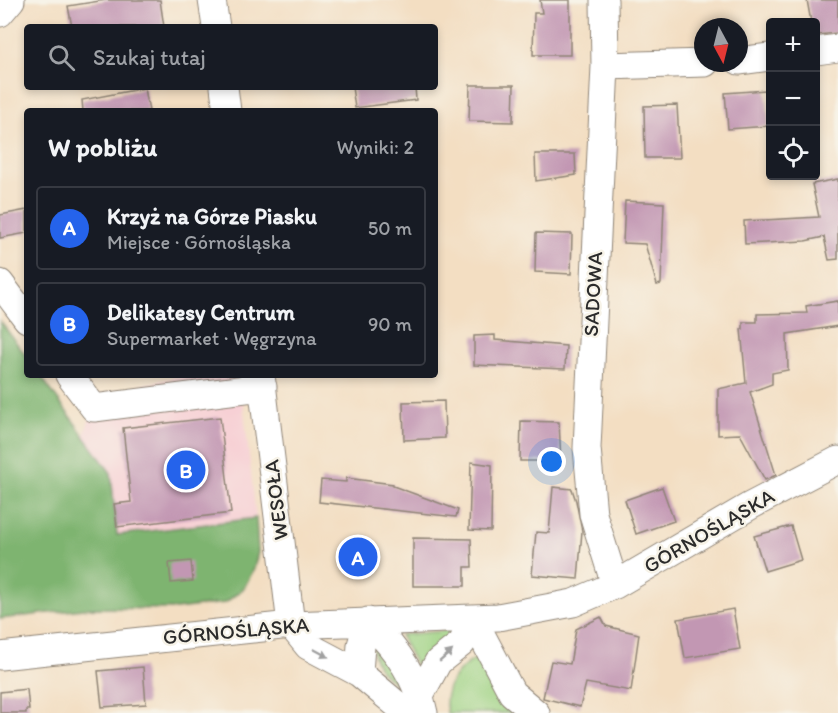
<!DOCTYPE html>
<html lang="pl">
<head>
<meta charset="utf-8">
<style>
  body { margin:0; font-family:Itim,sans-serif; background:#242831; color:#f1f3f6 }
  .controls { position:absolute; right:18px; top:18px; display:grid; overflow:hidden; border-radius:6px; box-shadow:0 3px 9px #0003 }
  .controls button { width:54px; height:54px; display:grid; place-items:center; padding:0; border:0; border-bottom:2px solid #363941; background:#171b24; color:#f1f3f6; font:30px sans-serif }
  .compass { position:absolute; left:694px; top:18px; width:54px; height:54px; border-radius:50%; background:#171b24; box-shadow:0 3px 9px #0003; rotate:173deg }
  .you { position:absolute; left:552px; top:462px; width:21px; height:21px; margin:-15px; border:4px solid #fff; border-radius:50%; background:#1a73e8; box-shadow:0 0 0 9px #1a73e833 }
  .badge { display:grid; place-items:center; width:39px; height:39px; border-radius:50%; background:#2563eb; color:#fff; font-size:20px; font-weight:700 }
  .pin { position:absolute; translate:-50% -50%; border:3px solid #fff; box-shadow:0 2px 6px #0006 }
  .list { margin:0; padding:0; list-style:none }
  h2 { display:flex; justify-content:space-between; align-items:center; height:78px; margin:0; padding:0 24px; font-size:26px }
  h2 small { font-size:20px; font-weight:400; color:#9ea1a6 }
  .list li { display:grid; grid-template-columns:39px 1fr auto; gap:18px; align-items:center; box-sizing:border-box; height:84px; margin:0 12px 12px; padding:0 12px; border:2px solid #363941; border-radius:6px }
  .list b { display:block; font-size:22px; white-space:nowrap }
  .list p { margin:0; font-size:20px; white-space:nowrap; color:#9ea1a6 }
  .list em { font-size:20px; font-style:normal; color:#9ea1a6 }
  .icon { flex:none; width:33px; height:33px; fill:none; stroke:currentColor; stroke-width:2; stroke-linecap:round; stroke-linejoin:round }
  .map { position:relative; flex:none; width:838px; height:713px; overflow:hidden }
  .search { position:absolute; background:#171b24; box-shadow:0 3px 9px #0003; left:24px; top:24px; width:414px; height:66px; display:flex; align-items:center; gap:15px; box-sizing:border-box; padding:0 21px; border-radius:6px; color:#9ea1a6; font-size:22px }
  .panel { position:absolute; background:#171b24; box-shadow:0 3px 9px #0003; left:24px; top:108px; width:414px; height:270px; border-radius:6px }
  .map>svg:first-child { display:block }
  .built { fill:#f7cfd4 }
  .green { fill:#9dd282; stroke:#647e56; stroke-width:1.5 }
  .forest { fill:#7eb470; stroke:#54704e; stroke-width:1.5 }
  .building { fill:#c297b3 }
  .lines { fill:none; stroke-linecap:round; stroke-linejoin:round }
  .minor-casing { stroke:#8f8476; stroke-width:29 }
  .minor { stroke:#fff; stroke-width:27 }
  .oneway { fill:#a0a0a0 }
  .labels { text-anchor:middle; stroke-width:5; stroke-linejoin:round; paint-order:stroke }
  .street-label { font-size:21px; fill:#2b2b2b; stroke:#f7f3e8 }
</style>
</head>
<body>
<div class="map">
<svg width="838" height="713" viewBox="0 0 838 713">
  <rect width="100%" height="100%" fill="#f7f3e8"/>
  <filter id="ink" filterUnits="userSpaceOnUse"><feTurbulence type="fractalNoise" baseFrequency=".0167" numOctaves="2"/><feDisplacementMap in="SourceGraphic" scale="12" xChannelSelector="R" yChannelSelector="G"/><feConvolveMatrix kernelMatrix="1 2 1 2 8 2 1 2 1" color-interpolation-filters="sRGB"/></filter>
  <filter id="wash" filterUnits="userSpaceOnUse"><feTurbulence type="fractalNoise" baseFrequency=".008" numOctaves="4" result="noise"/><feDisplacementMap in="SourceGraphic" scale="24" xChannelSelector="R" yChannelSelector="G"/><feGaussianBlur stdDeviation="1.35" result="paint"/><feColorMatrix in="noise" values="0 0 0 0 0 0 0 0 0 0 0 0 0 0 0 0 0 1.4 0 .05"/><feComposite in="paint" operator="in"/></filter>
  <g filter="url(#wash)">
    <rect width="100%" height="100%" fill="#f3dec2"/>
    <path class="built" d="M184,375H240L256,518L117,535L111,473L84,435L98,395Z"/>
    <path class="green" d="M453,630L451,635L420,673L400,635Z
      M379,645L408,694C393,681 373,670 373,649Z
      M477,658L521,713H447C442,689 456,669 477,658Z"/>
    <path class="forest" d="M0,321L27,357V375H40L111,473L117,535L256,518L258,552L254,569L244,588L225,603L176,609L91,608L0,619Z"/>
    <g id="blocks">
      <path class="building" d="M106,0H160L164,27H72L68,6Z
        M540,0H570V55H533L534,13H542Z
        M807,0H838V33L816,35V22H811Z
        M470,85H514L513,122L469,121Z
        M352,87H415L416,100L355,108Z
        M145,88L149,111H83L82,100Z
        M766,90L769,126L728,129L725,93Z
        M677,105L680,158H645L644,106Z
        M535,154H575L576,175L536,181Z
        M838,179V259L829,260L824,237L805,241L745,244L744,221L819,217L812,184Z
        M625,201L664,203L661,284L657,285L645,244L623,243Z
        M27,210V233L0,238V215Z
        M536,233L572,234L571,274L535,272Z
        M838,301V326L787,334L788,370L772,373V384L750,392L776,475L765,480L740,434L718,435V389L746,383L741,329H743V322H757V314L807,313L806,306Z
        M495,335V340L566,346L565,369L474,365V336Z
        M444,401L445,438L404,440L403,402Z
        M220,417L231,513L117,527L114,504L131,502L123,428Z
        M521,421L559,422L561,461H520Z
        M471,462L492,465L491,531L469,530Z
        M346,478L393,484V486L458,510L456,517L319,502L321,480L346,482Z
        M553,487L572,489L576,501L582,531L578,579L532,575L536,532L549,533Z
        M662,487L674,521L636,534L625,500Z
        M791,526L801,560L765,571L754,536Z
        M413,538L471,539L472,567H465V586H413Z
        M191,561L193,581L171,583L169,563Z
        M733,609L740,649L685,658L678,619Z
        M601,617L606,626L639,634L631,691L586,683L580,707L543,698L551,661L570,664L576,629Z
        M143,667L146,704L102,707L98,671Z
        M27,689L29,710H26V713H0V692Z"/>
    </g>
  </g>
  <g filter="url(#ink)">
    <use href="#blocks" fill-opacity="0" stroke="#8f8476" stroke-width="1.5"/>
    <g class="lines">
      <g class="minor-casing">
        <path id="minor" d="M212,0L216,27
          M604,0L605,66L587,448L593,514L615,585
          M0,13L11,0
          M816,51L838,48
          M739,61L770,57
          M605,66L705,63
          M224,87L227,111
          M0,283L27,319
          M69,375L94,408L263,387
          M261,375L291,625
          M473,619L512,693L536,713
          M368,621C394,646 417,677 424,713
          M291,625L308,646L359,673L407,713
          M0,656L291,625L498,617L573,603L615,585L750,506L838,460
          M359,673L361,645L368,621
          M420,695L438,662L462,643L473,619"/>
      </g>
      <use href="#minor" class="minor"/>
    </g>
    <defs><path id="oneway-solid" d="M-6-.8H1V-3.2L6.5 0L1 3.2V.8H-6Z" transform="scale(1.5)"/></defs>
    <g class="oneway">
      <use href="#oneway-solid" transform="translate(321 653) rotate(28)"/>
      <use href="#oneway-solid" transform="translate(446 656) rotate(-41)"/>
    </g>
  </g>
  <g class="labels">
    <g class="street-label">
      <text transform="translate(593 294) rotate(-87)" y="7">SADOWA</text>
      <text transform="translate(276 500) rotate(-97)" y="7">WESOŁA</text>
      <text transform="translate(709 531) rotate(-30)" y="7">GÓRNOŚLĄSKA</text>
      <text transform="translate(236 631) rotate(-5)" y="7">GÓRNOŚLĄSKA</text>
    </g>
  </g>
</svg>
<div class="controls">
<button>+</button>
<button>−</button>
<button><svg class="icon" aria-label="locate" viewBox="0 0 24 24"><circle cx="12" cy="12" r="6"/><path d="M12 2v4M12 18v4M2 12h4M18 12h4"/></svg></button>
</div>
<svg class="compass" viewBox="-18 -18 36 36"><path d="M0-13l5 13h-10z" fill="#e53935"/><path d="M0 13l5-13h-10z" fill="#9ea1a6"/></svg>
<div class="you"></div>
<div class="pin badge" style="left:358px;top:557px">A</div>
<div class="pin badge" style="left:186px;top:470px">B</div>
<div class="search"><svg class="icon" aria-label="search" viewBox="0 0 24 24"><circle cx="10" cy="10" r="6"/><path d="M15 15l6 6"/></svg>Szukaj tutaj</div>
<section class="panel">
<h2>W pobliżu<small>Wyniki: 2</small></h2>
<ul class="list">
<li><span class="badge">A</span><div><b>Krzyż na Górze Piasku</b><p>Miejsce · Górnośląska</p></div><em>50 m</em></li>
<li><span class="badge">B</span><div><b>Delikatesy Centrum</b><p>Supermarket · Węgrzyna</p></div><em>90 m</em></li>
</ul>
</section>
</div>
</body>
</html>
